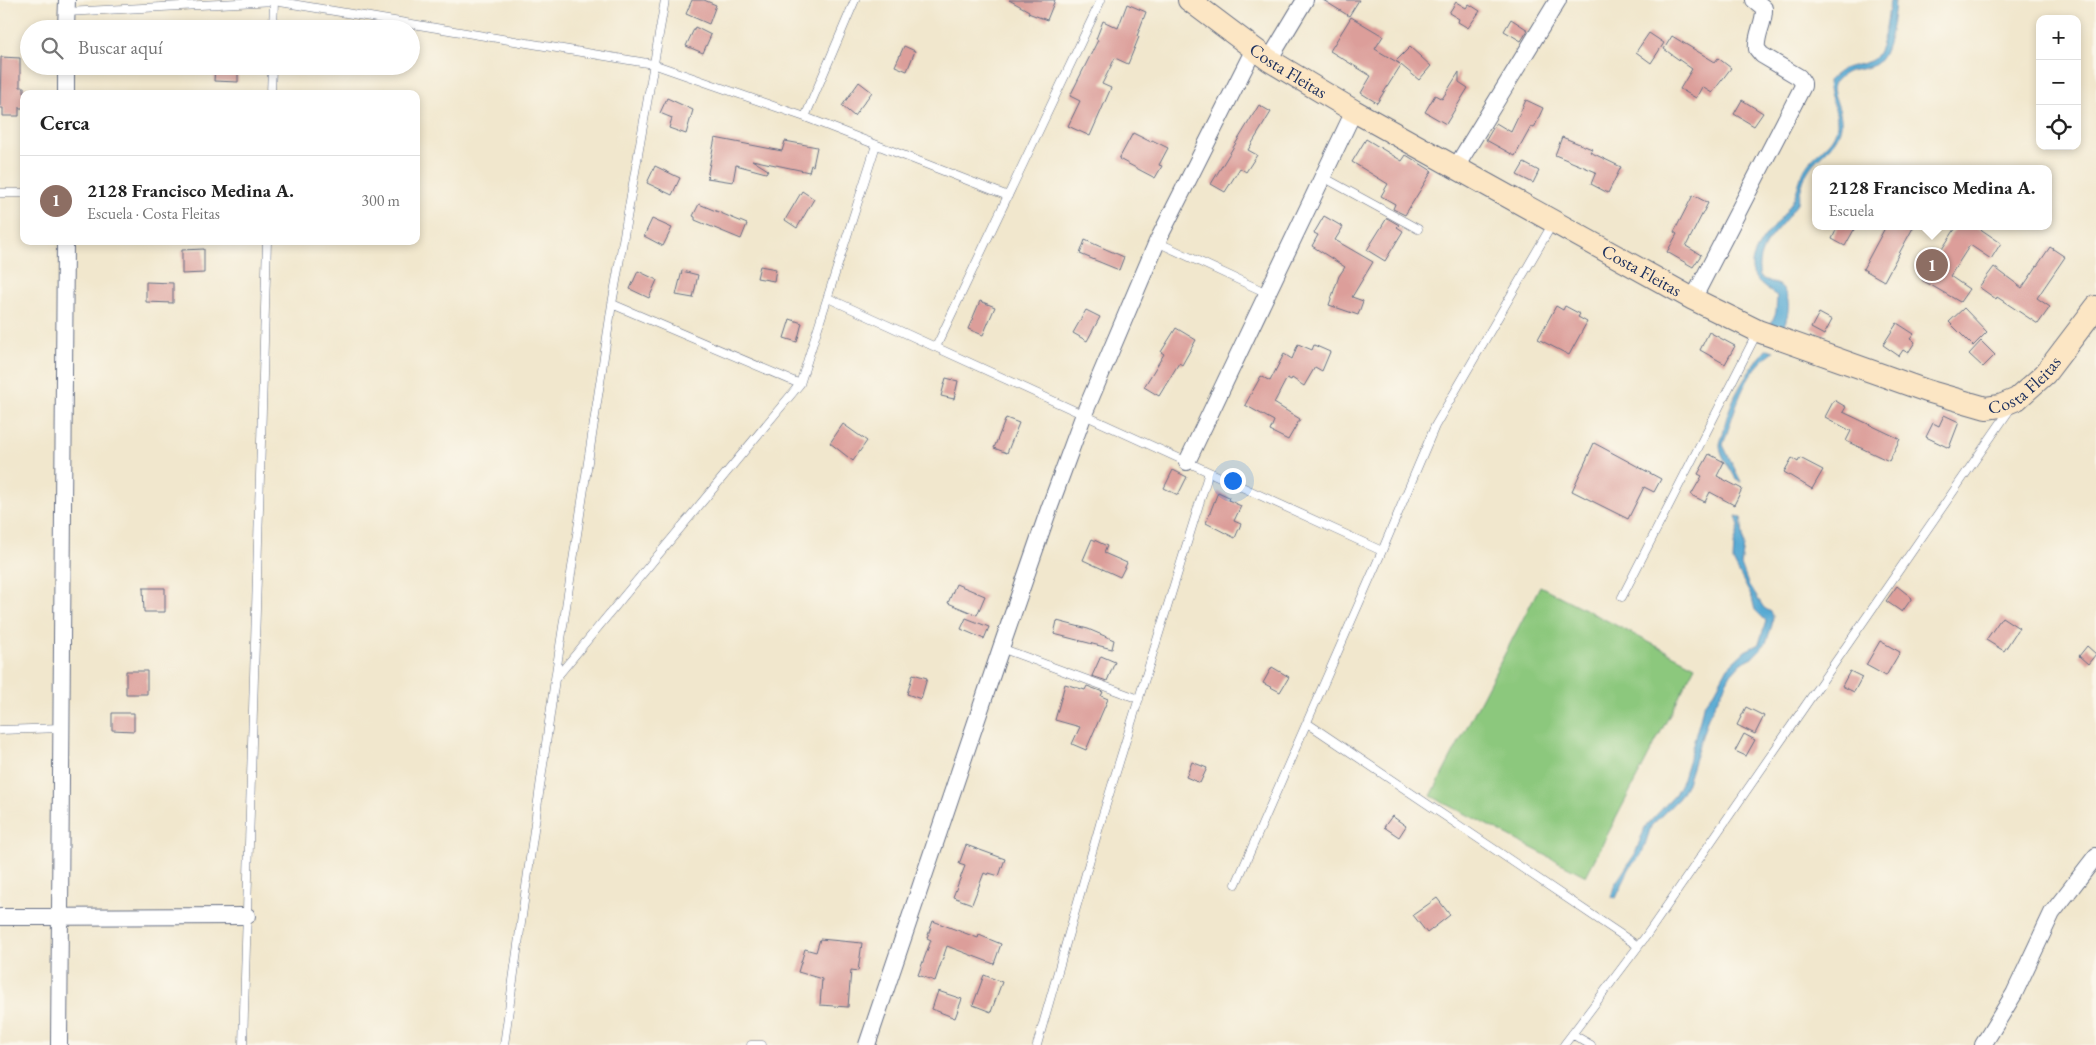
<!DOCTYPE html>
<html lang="es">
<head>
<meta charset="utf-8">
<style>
  body { margin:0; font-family:"EB Garamond",serif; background:#f6f6f6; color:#222 }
  .controls { position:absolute; right:15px; top:15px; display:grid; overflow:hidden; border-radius:10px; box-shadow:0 2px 8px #0003 }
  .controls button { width:45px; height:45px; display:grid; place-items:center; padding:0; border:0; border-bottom:1px solid #e0e0e0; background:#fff; color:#222; font:25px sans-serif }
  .you { position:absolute; left:1232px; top:480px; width:18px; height:18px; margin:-12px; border:4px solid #fff; border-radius:50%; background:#1a73e8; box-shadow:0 0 0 8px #1a73e833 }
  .badge { display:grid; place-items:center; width:32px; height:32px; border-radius:50%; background:#0b8043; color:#fff; font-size:16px; font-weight:700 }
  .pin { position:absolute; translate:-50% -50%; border:2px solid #fff; box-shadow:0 1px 5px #0006 }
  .popup { position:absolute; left:1812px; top:165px; width:240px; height:65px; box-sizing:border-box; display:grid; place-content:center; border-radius:10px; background:#fff; filter:drop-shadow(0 1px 4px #0005); font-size:16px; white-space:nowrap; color:#767676 }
  .popup b { font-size:19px; color:#222 }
  .popup::after { content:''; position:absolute; left:50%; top:100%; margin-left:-10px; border:10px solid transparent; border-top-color:#fff }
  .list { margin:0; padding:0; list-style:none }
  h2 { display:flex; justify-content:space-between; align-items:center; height:65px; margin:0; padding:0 20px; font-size:21px }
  h2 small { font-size:16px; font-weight:400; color:#767676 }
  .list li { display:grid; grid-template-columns:32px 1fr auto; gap:15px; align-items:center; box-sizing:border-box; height:90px; padding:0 20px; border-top:1px solid #e0e0e0 }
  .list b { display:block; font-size:19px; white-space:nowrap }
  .list p { margin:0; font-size:16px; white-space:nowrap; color:#767676 }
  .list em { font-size:16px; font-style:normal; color:#767676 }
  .icon { flex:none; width:28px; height:28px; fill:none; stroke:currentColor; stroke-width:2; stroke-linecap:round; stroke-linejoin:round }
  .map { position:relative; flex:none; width:2096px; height:1045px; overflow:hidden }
  .search { position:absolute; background:#fff; box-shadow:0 2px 8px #0003; left:20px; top:20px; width:400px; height:55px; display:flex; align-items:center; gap:12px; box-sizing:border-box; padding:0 18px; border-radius:28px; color:#767676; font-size:19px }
  .panel { position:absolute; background:#fff; box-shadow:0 2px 8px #0003; left:20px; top:90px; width:400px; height:155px; border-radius:10px }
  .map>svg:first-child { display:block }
  .green { fill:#8cc87d; stroke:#547c6e }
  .water { fill:#58aad3; stroke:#3a6c98 }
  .building { fill:#dc9e9a }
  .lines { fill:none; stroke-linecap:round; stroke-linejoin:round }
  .lane-casing { stroke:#666f85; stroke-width:9 }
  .street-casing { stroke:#666f85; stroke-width:18 }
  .secondary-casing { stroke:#666f85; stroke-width:24 }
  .lane { stroke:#fff; stroke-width:8 }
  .street { stroke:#fff; stroke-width:16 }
  .secondary { stroke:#fce6c4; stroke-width:22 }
  .labels { text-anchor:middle; stroke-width:4; stroke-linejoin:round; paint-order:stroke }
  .street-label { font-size:18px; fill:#1b2f5e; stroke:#fbf7ec }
</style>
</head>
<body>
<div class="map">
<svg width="2096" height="1045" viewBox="0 0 2096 1045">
  <rect width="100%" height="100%" fill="#fbf7ec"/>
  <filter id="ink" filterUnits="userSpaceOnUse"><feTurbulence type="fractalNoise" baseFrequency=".02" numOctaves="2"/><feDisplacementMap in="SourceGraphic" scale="10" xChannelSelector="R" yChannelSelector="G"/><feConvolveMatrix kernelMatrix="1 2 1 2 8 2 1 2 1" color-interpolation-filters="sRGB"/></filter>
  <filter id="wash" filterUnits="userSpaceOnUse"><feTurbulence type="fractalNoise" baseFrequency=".0096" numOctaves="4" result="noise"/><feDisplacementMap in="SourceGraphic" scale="20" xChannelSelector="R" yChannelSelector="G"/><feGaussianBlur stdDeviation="1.12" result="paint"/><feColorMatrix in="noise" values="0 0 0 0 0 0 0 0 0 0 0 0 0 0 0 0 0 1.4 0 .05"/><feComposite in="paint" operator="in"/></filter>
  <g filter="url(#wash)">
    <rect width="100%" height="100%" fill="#f1e7cd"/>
    <path class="green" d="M1540,586L1695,666L1586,876L1431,796Z"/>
    <path class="water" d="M1890,0H1895C1894,15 1890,58 1874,65C1856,73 1849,65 1833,84C1831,94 1843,111 1841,125C1838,146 1818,154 1808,171C1800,183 1801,199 1793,210C1778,231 1753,248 1760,277C1766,281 1773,282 1778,285C1793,296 1789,314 1783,328L1771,324L1776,312L1777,296C1770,291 1762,287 1756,279C1739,256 1778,225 1789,207C1799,193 1798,176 1809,162C1818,151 1832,144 1836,130C1841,113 1828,97 1828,81C1847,63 1849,69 1870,61C1884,56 1888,14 1890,0Z
      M1767,349L1774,351C1742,373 1735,411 1723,445L1741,482L1736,480C1732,469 1720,457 1720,445C1720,442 1722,438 1723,434C1728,402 1746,373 1767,349Z
      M1736,516L1741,517L1744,546L1741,565L1748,584L1764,608L1771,612L1773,616L1772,625L1766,643L1753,657L1741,663L1731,674L1708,717L1687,783L1678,799L1651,826L1642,854L1630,867L1616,898L1611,897L1615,884L1635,854L1645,827L1674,796L1683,779L1700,720L1703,706L1715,691L1728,667L1745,651L1759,644L1766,621L1755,610L1752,598L1733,561L1734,545L1739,526Z"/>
    <g id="blocks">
      <path class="building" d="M692,0H704L716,5L709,24L686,14Z
        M1009,0H1055L1047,20L1028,13L1029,11Z
        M1323,0H1359L1349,16Z
        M1456,2L1466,8L1469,4L1480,11L1468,28L1458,22L1459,19L1449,13Z
        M1127,4L1146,12L1137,36L1139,37L1128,64L1115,58L1102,84L1111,88L1090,136L1068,126L1080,101L1070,96L1098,40L1096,39L1103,21L1118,28Z
        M1351,17L1383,36L1375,49L1400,64L1396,61L1410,47L1431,66L1419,80L1401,65L1377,103L1361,93L1371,76L1330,51Z
        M1511,19L1528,30L1521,41L1504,31Z
        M695,27L711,35L703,53L686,46Z
        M1649,33L1664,43L1651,63L1636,52Z
        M1672,36L1715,62L1718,58L1731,68L1712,93L1702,87L1696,98L1680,89L1692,69L1664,49Z
        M904,46L915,51L907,71L895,66Z
        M1,57L20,58V87H24V108H19V116H3V108H0Z
        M215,66H238V82L214,81Z
        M1459,72V82L1468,88L1446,124L1425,112L1435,95L1442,99Z
        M859,82L872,92L854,116L842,106Z
        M667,98L693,110L686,134L669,128L672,118L660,113Z
        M1526,100L1543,108L1534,128L1531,127L1515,156L1486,140L1496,123L1511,132Z
        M1742,100L1763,113L1754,126L1734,114Z
        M1259,105L1271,112L1248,150L1257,155L1246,172L1240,168L1225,192L1211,184Z
        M1133,133L1151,142L1152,140L1168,148L1159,165L1162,166L1155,178L1119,159Z
        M1562,137L1592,149L1590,152L1621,167L1608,193L1591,184L1596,172L1555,155Z
        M715,138L782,151L785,141L817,147L813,166L811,165L809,172L752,160L768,170L766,173L736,165L733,182L707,178Z
        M1366,139L1402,161L1406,155L1432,171L1405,215L1393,209L1395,204L1381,196L1388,184L1352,162Z
        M1524,163L1539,171L1533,183L1517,175Z
        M655,166L680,178L672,195L647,183Z
        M802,191L814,199L797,228L785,220Z
        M1693,195L1708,203L1686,246L1701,255L1693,267L1667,252L1677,234L1674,232Z
        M699,204L747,224L741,239L695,220V217L693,216Z
        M1324,216L1343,227L1335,240L1373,262L1352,297L1363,301L1358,315L1329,305L1339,276L1345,267L1312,246L1318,235L1314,233Z
        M1387,218L1399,225L1397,227L1403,231L1385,261L1367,250Z
        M652,219L672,228L663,246L644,236Z
        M1838,226H1856L1845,246L1832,239Z
        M1886,226H1914L1884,281L1863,269Z
        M1957,226H1976L2001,243L1991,259L1970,245L1950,276L1969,289L1960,302L1922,280Z
        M1085,240L1124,257L1119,270L1080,254Z
        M2050,247L2065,257L2037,298L2050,307L2038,324L1997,297L1996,299L1979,287L1994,267L2022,288Z
        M204,249V273L182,274V250Z
        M760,266L776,269L774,281L757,278Z
        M638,271L657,280L649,298L630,289Z
        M682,271L698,275L693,298L676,295Z
        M146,282L173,283V303L146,302Z
        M980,301L995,307L983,335L968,329Z
        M1556,306L1563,310L1565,306L1580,314L1578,317L1587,322L1569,355L1538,339Z
        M1964,308L1987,332L1973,346L1949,322Z
        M1086,310L1100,317L1087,341L1073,333Z
        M1819,313L1832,320L1824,335L1811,328Z
        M790,319L802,323L797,342L784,338Z
        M1897,323L1914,334L1910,339L1915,342L1908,353L1903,350L1899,356L1883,345Z
        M1176,328L1196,340L1182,365L1179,363L1159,396L1144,387L1164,354L1161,352Z
        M1709,332L1735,346L1725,364L1700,350Z
        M1981,341L1995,355L1983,367L1969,354Z
        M1298,344L1312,350L1314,345L1330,352L1322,371L1315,367L1304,386L1292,378L1291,380L1287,378L1274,403L1300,419L1288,440L1270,431L1274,421L1245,405L1261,376L1270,381L1284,354L1292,359Z
        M946,378L958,381L954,399L941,396Z
        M1834,400L1846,407L1843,412L1900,439L1889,461L1846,441L1851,431L1825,417Z
        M1944,415L1959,422L1949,448L1926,437L1933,423L1939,426Z
        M1006,418L1019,423L1007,453L994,448Z
        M843,424L867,441L853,461L830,443Z
        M1594,443L1661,479L1654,492L1644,487L1628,519L1572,491Z
        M1709,454L1724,462L1717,476L1742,489L1734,505L1710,492L1705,502L1691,495L1702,476L1698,474Z
        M1792,458L1798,462L1800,458L1823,470L1812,489L1784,472Z
        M1173,470L1187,477L1178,495L1164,488Z
        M1218,492L1229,497L1228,500L1241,506L1234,521L1241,524L1235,538L1206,523Z
        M1092,539L1107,546L1104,553L1127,563L1120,577L1083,560Z
        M956,584L985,596L977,615L948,603Z
        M1897,586L1912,598L1902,612L1886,601Z
        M143,588H165V612H144Z
        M2002,617L2019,628L2004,651L1986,640Z
        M966,618L989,627L984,639L961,629Z
        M1057,621L1088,629L1114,640L1112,649L1054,634Z
        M1880,641L1900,652L1886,676L1866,665Z
        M2087,646L2096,654L2088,664L2079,656Z
        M1101,656L1115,662L1107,681L1092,676Z
        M1272,667L1289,677L1280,692L1263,683Z
        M126,671H147V694H126Z
        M1850,671L1862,677L1854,692L1842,686Z
        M913,674L927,678L921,699L907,694Z
        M1065,684L1085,690L1087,686L1103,692L1101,696L1108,699L1086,750L1072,744L1080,727L1055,720Z
        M1746,707L1764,716L1755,734L1737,725Z
        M112,713H134V731L112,730Z
        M1744,734L1755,740L1746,756L1735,751Z
        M1192,762L1207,768L1200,783L1186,777Z
        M1392,816L1406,826L1399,837L1384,827Z
        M966,845L1005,859L999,876L989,873L988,875L984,873L972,904L953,897L965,866L959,864Z
        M1437,898L1450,915L1427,933L1413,915Z
        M933,921L978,938L979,935L1001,944L994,964L947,946L935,981L918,975L931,940L927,938Z
        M820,939L862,943L858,971L851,970L848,1007L820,1005L822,979L798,972L805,949L816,952Z
        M984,975L1002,982L991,1012L973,1005Z
        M938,991L962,999L955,1018L932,1009Z"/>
    </g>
  </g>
  <g filter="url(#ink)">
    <use href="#blocks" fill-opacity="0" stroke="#666f85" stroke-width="1"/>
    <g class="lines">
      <g class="lane-casing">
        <path id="lane" d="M66,12L274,1L653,64L805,117L1008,196
          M273,29L274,1
          M271,94L272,66
          M805,117L855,0
          M1323,177L1418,229
          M0,193H24
          M1157,242L1267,293
          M828,298L1382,551
          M612,304L800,384
          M936,347L1101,0
          M1622,597L1757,333
          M1001,648L1139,699
          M556,678L800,384L876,145
          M1307,723L1638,946
          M0,730L62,728
          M1236,884L1382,551L1435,426L1553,223
          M1572,1034L1591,1045
          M243,1045L267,241
          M504,1045L555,679L612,304L665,0
          M751,1045H762
          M1037,1045L1100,824L1209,472
          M1564,1045L1646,936L2011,408"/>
      </g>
      <g class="street-casing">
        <path id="street" d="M66,29L67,0
          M1269,60L1305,0
          M66,94V66
          M1456,167L1558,0
          M1693,299L1803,86V83L1799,77L1762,55L1757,49C1755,35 1765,23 1764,8L1754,0
          M1187,462L1354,111
          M0,917L247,916
          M59,1045L65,241
          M867,1045L1001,648L1049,509L1084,414L1157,242L1254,49
          M1983,1045L2014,994L2052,913L2096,856"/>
      </g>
      <g class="secondary-casing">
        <g id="secondary">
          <path id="s1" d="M1189,0L1269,60L1354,111L1693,299L1758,331L1927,391L1986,408L2000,406L2017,399L2045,374L2096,307"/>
        </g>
      </g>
      <use href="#lane" class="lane"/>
      <use href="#street" class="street"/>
      <use href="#secondary" class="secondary"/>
    </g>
  </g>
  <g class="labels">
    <g class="street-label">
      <text dy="6" stroke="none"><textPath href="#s1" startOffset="122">Costa Fleitas</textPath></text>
      <text dy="6" stroke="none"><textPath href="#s1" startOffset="528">Costa Fleitas</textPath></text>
      <text dy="6" stroke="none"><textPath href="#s1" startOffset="946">Costa Fleitas</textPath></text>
    </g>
  </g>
</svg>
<div class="controls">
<button>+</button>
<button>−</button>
<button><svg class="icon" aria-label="locate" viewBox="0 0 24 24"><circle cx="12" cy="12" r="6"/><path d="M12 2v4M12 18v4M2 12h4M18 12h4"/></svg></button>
</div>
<div class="you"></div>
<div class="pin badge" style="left:1932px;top:265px;background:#8d6e63">1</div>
<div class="popup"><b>2128 Francisco Medina A.</b>Escuela</div>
<div class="search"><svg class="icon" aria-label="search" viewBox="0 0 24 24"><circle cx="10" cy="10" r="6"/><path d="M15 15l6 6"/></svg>Buscar aquí</div>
<section class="panel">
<h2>Cerca<small></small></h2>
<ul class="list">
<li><span class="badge" style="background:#8d6e63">1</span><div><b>2128 Francisco Medina A.</b><p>Escuela · Costa Fleitas</p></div><em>300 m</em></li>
</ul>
</section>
</div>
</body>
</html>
